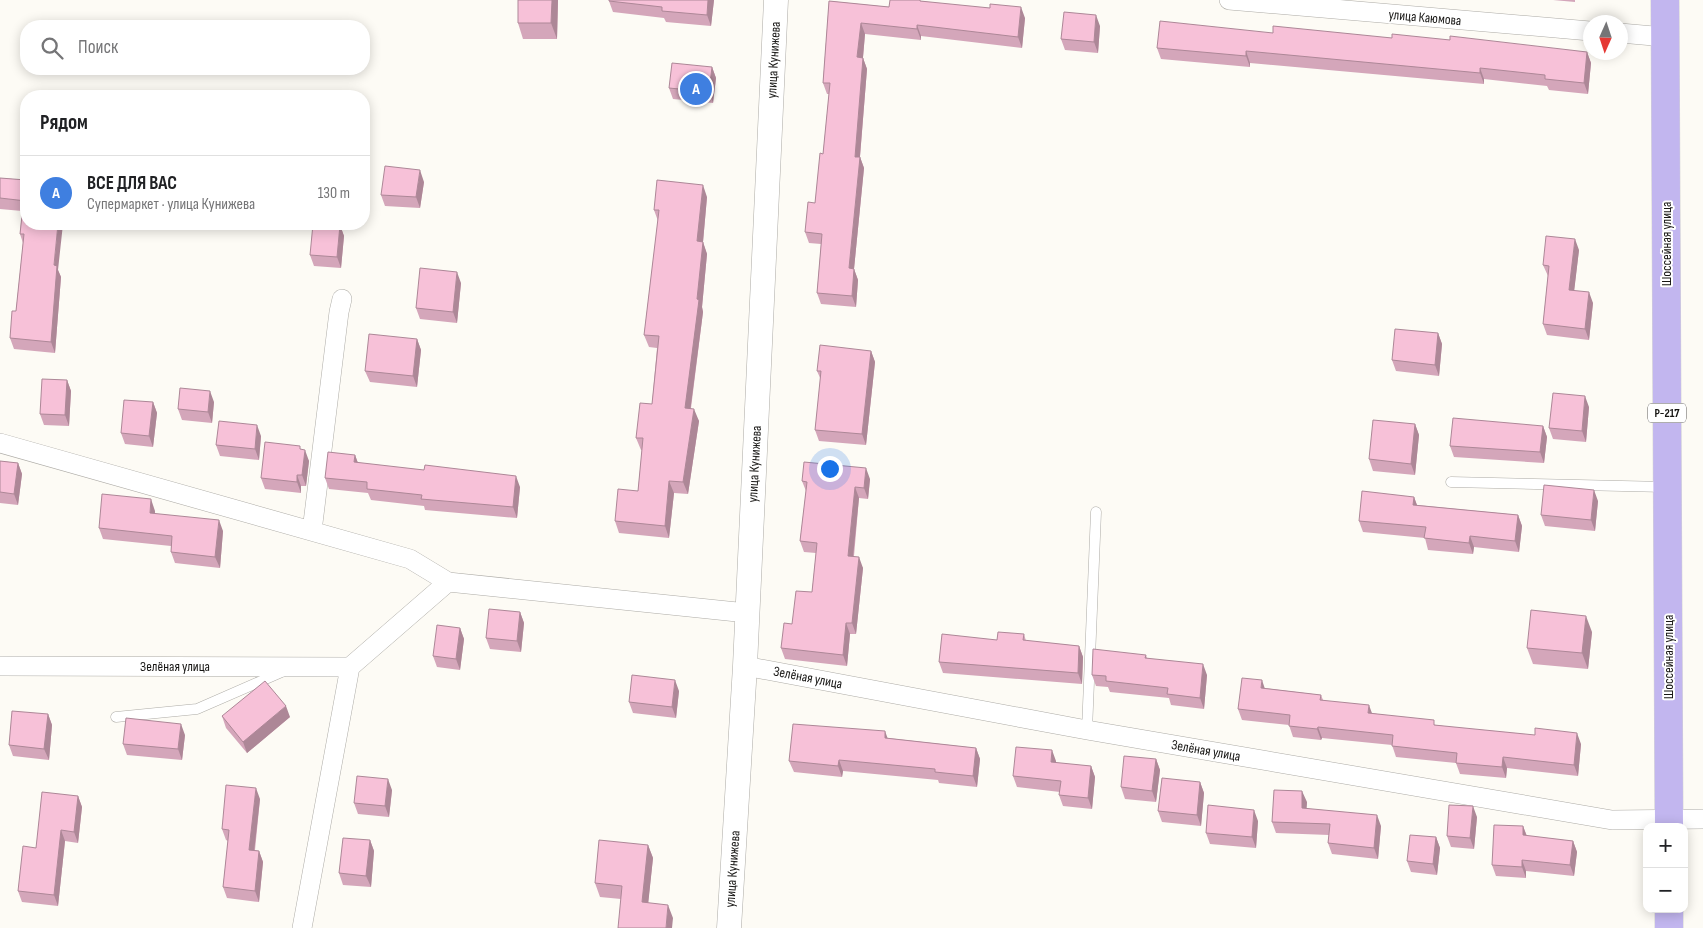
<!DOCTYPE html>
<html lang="ru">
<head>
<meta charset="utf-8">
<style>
  body { margin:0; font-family:"Sofia Sans Condensed",sans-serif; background:#f2f2f2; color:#202124 }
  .controls { position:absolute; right:15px; bottom:15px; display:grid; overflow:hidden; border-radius:10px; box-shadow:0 2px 12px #0003 }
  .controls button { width:45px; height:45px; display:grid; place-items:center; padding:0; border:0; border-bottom:1px solid #e0e0e0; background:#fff; color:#202124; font:25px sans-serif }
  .compass { position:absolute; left:1583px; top:15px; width:45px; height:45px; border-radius:50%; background:#fff; box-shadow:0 2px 12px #0003; rotate:183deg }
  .you { position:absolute; left:829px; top:468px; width:18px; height:18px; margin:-12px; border:4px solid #fff; border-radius:50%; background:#1a73e8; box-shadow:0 0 0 8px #1a73e833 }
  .badge { display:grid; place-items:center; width:32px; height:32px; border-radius:50%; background:#bb2b39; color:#fff; font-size:16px; font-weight:700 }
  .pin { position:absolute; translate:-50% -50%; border:2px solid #fff; box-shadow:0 1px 5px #0006 }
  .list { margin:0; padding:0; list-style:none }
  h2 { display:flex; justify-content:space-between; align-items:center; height:65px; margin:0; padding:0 20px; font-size:21px }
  h2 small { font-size:16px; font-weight:400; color:#757577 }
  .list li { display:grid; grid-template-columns:32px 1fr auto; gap:15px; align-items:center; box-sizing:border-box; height:75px; padding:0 20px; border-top:1px solid #e0e0e0 }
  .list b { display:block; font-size:19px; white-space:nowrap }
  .list p { margin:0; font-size:16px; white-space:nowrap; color:#757577 }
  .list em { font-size:16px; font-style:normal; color:#757577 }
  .icon { flex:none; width:28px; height:28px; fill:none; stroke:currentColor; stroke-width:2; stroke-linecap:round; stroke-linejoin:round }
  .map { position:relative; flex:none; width:1703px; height:928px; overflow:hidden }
  .search { position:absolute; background:#fff; box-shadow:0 2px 12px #0003; left:20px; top:20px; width:350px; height:55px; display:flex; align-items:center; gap:12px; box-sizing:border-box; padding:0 18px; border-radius:20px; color:#757577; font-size:19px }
  .panel { position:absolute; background:#fff; box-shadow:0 2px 12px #0003; left:20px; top:90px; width:350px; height:140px; border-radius:20px }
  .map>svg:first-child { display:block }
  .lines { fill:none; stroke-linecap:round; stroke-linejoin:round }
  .service-casing { stroke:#adaba6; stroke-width:11 }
  .minor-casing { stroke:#adaba6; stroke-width:20 }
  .tertiary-casing { stroke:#adaba6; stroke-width:25 }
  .trunk-casing { stroke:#d5d5d5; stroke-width:29 }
  .service { stroke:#fff; stroke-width:10 }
  .minor { stroke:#fff; stroke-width:19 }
  .tertiary { stroke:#fff; stroke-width:24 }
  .trunk { stroke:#c2b6ef; stroke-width:28 }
  .wall { fill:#d4a6ba }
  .shaded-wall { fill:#ad8797 }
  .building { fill:#f7c1d8; stroke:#ad8797 }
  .labels { text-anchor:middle; stroke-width:4; stroke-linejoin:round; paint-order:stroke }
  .shield { fill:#fff; stroke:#5c5b5a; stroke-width:1 }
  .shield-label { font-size:12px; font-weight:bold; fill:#161513 }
  .street-label { font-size:14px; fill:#161513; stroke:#fff }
</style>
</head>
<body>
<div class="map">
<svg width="1703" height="928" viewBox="0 0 1703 928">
  <rect width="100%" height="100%" fill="#fdfbf5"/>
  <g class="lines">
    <g class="service-casing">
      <path id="service" d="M1451,482L1666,487
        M116,717L197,709L284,671
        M1087,730L1096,512"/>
    </g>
    <g class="minor-casing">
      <path id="minor" d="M1229,0L1590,31
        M1620,33L1665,37
        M0,443L410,559L448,582L747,613
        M312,531L339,312L342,299
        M0,666L350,667
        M745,666L1087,730L1612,820L1703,819
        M302,928L350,667L448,582"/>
    </g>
    <g class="tertiary-casing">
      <path id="tertiary" d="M729,928L745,666L776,0"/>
    </g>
    <g class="trunk-casing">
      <path id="trunk" d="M1665,0L1669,827
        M1669,928V909"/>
    </g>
    <use href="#service" class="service"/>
    <use href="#minor" class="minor"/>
    <use href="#tertiary" class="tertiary"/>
    <use href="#trunk" class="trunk"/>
  </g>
  <path class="wall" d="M558,0L557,39H523L518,23Z
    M714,0L711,26L666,22L664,18L613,12L609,1Z
    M1553,0H1575V2Z
    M829,1L889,7L922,1L1025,18L1022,48L921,36V40L865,34L863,58L867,69L860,157L864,168L854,269L858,280L856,307L821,304L817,293L821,244L809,243L805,232L815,203L823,154L829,94H827L823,83Z
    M1100,26L1098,53L1065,50L1061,39Z
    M1273,33L1392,38L1587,52L1591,63L1588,94L1549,90L1547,86L1484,79V84L1250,63V67L1161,59L1157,48Z
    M712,67L716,78L713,103L673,99L669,88Z
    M0,178L26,180V224L58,270L61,277L55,353L14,349L10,338L16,311L23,243L20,234L22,211L0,209Z
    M424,182L420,208L385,206L381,195Z
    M707,197L703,242L707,254L702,307L703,312L691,408L699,421L688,494L674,493L669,538L619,533L615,521L638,491L642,450H641L636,438L652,404L657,348L649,347L644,335L658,221L654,210Z
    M340,225L344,236L341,268L314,266L310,255Z
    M1579,250L1574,290L1593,303L1589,340L1547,335L1543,324L1548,276L1543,265Z
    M461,283L457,323L420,319L416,308Z
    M1438,333L1442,344L1439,376L1396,371L1392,360Z
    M417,339L421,350L417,387L370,382L365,371Z
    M871,351L875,362L866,445L819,441L815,430L821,380L817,371Z
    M67,380L71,391L69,426L44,425L40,414Z
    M153,402L157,413L153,447L125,444L121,433Z
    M214,402L212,423L182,420L178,409Z
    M1589,407L1586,442L1553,439L1549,428Z
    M1415,424L1419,435L1415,475L1373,471L1369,459Z
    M1543,426L1547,437L1544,463L1454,457L1450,446Z
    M261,436L259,460L220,456L216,445Z
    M301,449L309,461L306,486H301V493L265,489L261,478Z
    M355,455L358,463L520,487L517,518L425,510L424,506L371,500L368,493L329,489L325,478Z
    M0,461L18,463L22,474L18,505L0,503Z
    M870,479L868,499L859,498L854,556L863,568L856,634H850L847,666L785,659L781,648L792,624L812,592L816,553L804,552L800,541L806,491L802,481Z
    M1414,497L1417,505L1518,515L1522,526L1519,552L1474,547L1473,554L1428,550L1425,538L1363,532L1359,521Z
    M1598,501L1595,531L1545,526L1541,515Z
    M155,511V514L223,531L220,568L175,563L171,552V546L103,539L99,528Z
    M520,612L524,623L521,652L490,649L486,638Z
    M460,628L464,639L460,670L437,667L433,656Z
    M1592,632L1588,669L1533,664L1527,648Z
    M1024,634L1026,641L1079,646L1083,657L1082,684L943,673L939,662L997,640Z
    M1146,655L1147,658L1207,675L1204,709L1171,705L1169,698L1110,692L1108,687L1096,686L1092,675Z
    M1265,688L1321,695L1323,700L1372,713L1436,725L1581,744L1578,776L1507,768L1506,778L1460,774L1456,763L1396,757L1392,745L1322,738L1321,740L1293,737L1289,725L1242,720L1238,709Z
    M679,691L676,718L633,713L629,702Z
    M48,714L52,725L49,760L13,756L9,745Z
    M222,716L290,717L247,753L226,728Z
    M185,735L182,760L127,755L123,744Z
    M888,738L976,748L980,759L977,787L939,783L938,780L843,771L842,777L794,772L789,761Z
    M1156,759L1160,770L1156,802L1125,799L1121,787Z
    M1056,761V763L1091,766L1095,777L1092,809L1063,806L1059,795L1060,792L1017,787L1013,776Z
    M1200,782L1204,793L1201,826L1162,822L1158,811Z
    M392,790L389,817L358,814L354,803Z
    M78,796L82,807L78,843L65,841L58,906L22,902L18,891L36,848Z
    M260,799L255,850L259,851L263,862L259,902L227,898L223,887L228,841L226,840L222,829Z
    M1307,802L1306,808L1381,826L1378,859L1332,854L1328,843L1329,835L1276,833L1272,822Z
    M1477,817L1474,849L1451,847L1447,836Z
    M1258,821L1256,848L1210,844L1206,833Z
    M1523,826L1527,836L1573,841L1577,852L1574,876L1526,871V878L1496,876L1492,865Z
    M1436,837L1440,848L1437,875L1411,872L1407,861Z
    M370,840L374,851L371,887L343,885L339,873Z
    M648,845L653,858L648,903L673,918L621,899L600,897L595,883Z"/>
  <path class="shaded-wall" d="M552,0H558L557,39L551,23Z
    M708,0H714L711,26L707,15Z
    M1021,7L1025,18L1022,48L1018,37Z
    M1096,15L1100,26L1098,53L1094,42Z
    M861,23L865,34L862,68L857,57Z
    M917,25L921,36V40L917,29Z
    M1246,51L1250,63V67L1246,56Z
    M1587,52L1591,63L1588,94L1584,83Z
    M863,58L867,69L859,168L855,157Z
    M712,67L716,78L713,103L709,92Z
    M1480,68L1484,79V84L1480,73Z
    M860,157L864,168L853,279L849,268Z
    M420,170L424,182L420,208L416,197Z
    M703,185L707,197L702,253L697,241Z
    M58,224H63L58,270L61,277L55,353L51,342L54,265Z
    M340,225L344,236L341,268L337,257Z
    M1575,239L1579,250L1573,301L1569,290Z
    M703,242L707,254L702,307L703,312L689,420L685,408Z
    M854,269L858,280L856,307L852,296Z
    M457,272L461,283L457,323L453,312Z
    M1589,292L1593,303L1589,340L1585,329Z
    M1438,333L1442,344L1439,376L1435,365Z
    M417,339L421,350L417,387L413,376Z
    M871,351L875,362L866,445L862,434Z
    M67,380L71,391L69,426L65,415Z
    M210,391L214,402L212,423L208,412Z
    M1585,396L1589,407L1586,442L1582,431Z
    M153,402L157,413L153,447L149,436Z
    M694,409L699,421L688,494L683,482Z
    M1415,424L1419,435L1415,475L1411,464Z
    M257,425L261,436L259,460L255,449Z
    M1543,426L1547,437L1544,463L1540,452Z
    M305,450L309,461L306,486L302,475Z
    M355,455L359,466L354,462Z
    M18,463L22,474L18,505L14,494Z
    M866,468L870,479L868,499L864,488Z
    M297,475L301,486V493L297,482Z
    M516,476L520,487L517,518L513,507Z
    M669,481L674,493L669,538L665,526Z
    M855,487L859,498L852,567L848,556Z
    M1594,490L1598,501L1595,531L1591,520Z
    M1414,497L1418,508L1413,505Z
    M151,499L155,511L154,524L150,513Z
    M1518,515L1522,526L1519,552L1515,541Z
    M219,520L223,531L220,568L215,557Z
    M1470,536L1474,547L1473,554L1469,543Z
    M859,557L863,568L856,634L852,623Z
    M520,612L524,623L521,652L517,641Z
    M1586,616L1592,632L1588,669L1582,653Z
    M846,623L850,634L847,666L843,655Z
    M460,628L464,639L460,670L456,659Z
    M1079,646L1083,657L1082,684L1078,673Z
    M1203,664L1207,675L1204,709L1200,698Z
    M675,680L679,691L676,718L672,707Z
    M1262,680L1266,692L1261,688Z
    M1369,705L1373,716L1368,713Z
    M286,706L290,717L247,753L243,742Z
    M48,714L52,725L49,760L44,749Z
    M181,724L185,735L182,760L178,749Z
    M1318,727L1322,738L1321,740L1317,729Z
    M885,731L889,742L885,738Z
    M1577,733L1581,744L1578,776L1574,765Z
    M976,748L980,759L977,787L973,776Z
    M1052,750L1056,761L1055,773L1051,762Z
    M1503,757L1507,768L1506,778L1502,767Z
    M1156,759L1160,770L1156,802L1152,791Z
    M839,760L843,771L842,777L838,766Z
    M1091,766L1095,777L1092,809L1088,798Z
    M388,779L392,790L389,817L385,806Z
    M1200,782L1204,793L1201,826L1197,815Z
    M256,788L260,799L253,861L249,850Z
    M1302,791L1307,802L1306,819L1302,808Z
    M78,796L82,807L78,843L74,832Z
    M1473,806L1477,817L1474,849L1470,838Z
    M1254,810L1258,821L1256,848L1252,837Z
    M1377,815L1381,826L1378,859L1374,848Z
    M1523,826L1527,837L1523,835Z
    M61,830L65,841L58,906L54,895Z
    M1436,837L1440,848L1437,875L1433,864Z
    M370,840L374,851L371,887L366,876Z
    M1573,841L1577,852L1574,876L1570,865Z
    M648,845L653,858L647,915L642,902Z
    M259,851L263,862L259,902L255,891Z
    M1522,860L1526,871V878L1522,867Z
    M668,905L673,918L672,928H666Z"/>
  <path class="building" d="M518,0H552L551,23H518Z
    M609,0H708L707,15L662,11V7L609,1Z
    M890,0H920V1L990,8V4L1021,7L1018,37L917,25V29L861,23L857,57L863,58L855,157H860L849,268L854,269L852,296L817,293L822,234L805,232L808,202L815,203L820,153L823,154L830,83H823L829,1L889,7Z
    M1064,12L1096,15L1094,42L1061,39Z
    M1160,21L1273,33V26L1392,38V34L1450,40V36L1587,52L1584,83L1545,79V75L1480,68V73L1246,51V56L1157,48Z
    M672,63L712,67L709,92L669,88Z
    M385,166L420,170L416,197L381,195Z
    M0,178L26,180V201L0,198Z
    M657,180L703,185L697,241L703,242L697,299L699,300L685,408L694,409L683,482L669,481L665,526L615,521L618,489L638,491L643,438H636L640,403L652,404L659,336L644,335L659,210H654Z
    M23,206H26V224H58L54,265L57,266L51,342L10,338L12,311H16L24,234H20Z
    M313,224H326L340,225L337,257L310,255Z
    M1546,236L1575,239L1569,290L1589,292L1585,329L1543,324L1549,266L1543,265Z
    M420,268L457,272L453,312L416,308Z
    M1395,329L1438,333L1435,365L1392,360Z
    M369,334L417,339L413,376L365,371Z
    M820,345L871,351L862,434L815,430L821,371H817Z
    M42,379L67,380L65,415L40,414Z
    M180,388L210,391L208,412L178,409Z
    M1553,393L1585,396L1582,431L1549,428Z
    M124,400L153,402L149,436L121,433Z
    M1453,418L1543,426L1540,452L1450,446Z
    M1373,420L1415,424L1411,464L1369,459Z
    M219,421L257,425L255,449L216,445Z
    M265,442L300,446V449L305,450L302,475H297V482L261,478Z
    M328,452L355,455L354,462L424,470L425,465L516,476L513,507L421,499L422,495L367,489V482L325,478Z
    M0,461L18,463L14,494L0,492Z
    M804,462L866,468L864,488L855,487L848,556L859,557L852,623H846L843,655L781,648L784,623L792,624L796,591L812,592L817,543L800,541L807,482L802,481Z
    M1544,485L1594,490L1591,520L1541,515Z
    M1362,491L1414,497L1413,505L1518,515L1515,541L1470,536L1469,543L1424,538L1426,527L1359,521Z
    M102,494L151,499L150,513L219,520L215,557L171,552L172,536L99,528Z
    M489,609L520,612L517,641L486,638Z
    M1531,610L1586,616L1582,653L1527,648Z
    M437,625L460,628L456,659L433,656Z
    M998,632L1024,634L1023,640L1079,646L1078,673L939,662L942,634L997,640Z
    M1093,649L1146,655L1145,658L1203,664L1200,698L1167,694L1168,688L1106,681V676L1092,675Z
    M632,675L675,680L672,707L629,702Z
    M1242,678L1262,680L1261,688L1321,695L1320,700L1369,705L1368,713L1434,720V725L1535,735V728L1577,733L1574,765L1503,757L1502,767L1456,763L1457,753L1392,746L1393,735L1318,727L1317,729L1289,726L1290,715L1238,709Z
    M265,681L286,706L243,742L222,716Z
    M12,711L48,714L44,749L9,745Z
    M126,718L181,724L178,749L123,744Z
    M793,724L885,731V738L976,748L973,776L935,772V769L839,760L838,766L789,761Z
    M1016,747L1052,750L1051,762L1091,766L1088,798L1059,795L1061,781L1013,776Z
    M1124,756L1156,759L1152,791L1121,787Z
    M357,776L388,779L385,806L354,803Z
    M1162,778L1200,782L1197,815L1158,811Z
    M226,785L256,788L249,850L259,851L255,891L223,887L229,830L222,829Z
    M1274,790L1302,791V808L1377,815L1374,848L1328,843L1330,824L1272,822Z
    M42,792L78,796L74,832L61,830L54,895L18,891L23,846L36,848Z
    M1208,805L1254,810L1252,837L1206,833Z
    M1449,805L1473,806L1470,838L1447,836Z
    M1494,825L1523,826V835L1573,841L1570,865L1522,860V867L1492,865Z
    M1410,835L1436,837L1433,864L1407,861Z
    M343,838L370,840L366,876L339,873Z
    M599,840L648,845L642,902L668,905L666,928H618L622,886L595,883Z"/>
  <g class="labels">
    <rect class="shield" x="1648" y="403.5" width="38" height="19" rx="4"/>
    <g class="shield-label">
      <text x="1667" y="417">Р-217</text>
    </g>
    <g class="street-label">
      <text transform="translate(1425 17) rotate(5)" y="5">улица Каюмова</text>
      <text transform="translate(773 60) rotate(-87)" y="5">улица Кунижева</text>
      <text transform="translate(1666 244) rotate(-90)" y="5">Шоссейная улица</text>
      <text transform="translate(754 464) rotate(-87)" y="5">улица Кунижева</text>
      <text transform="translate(1668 657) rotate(-90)" y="5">Шоссейная улица</text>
      <text x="175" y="671">Зелёная улица</text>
      <text transform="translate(808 677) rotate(11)" y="5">Зелёная улица</text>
      <text transform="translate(1206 750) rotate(10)" y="5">Зелёная улица</text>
      <text transform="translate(732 869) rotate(-86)" y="5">улица Кунижева</text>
    </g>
  </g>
</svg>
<div class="controls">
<button>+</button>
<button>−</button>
</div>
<svg class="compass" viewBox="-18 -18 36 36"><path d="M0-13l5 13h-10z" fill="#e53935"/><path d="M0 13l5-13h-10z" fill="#757577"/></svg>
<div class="you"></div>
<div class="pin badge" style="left:696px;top:89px;background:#3f7fe0">A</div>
<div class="search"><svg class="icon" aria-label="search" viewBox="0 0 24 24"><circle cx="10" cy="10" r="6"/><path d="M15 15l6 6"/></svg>Поиск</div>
<section class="panel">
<h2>Рядом<small></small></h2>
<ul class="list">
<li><span class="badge" style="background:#3f7fe0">A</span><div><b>ВСЕ ДЛЯ ВАС</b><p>Супермаркет · улица Кунижева</p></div><em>130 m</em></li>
</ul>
</section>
</div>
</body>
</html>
